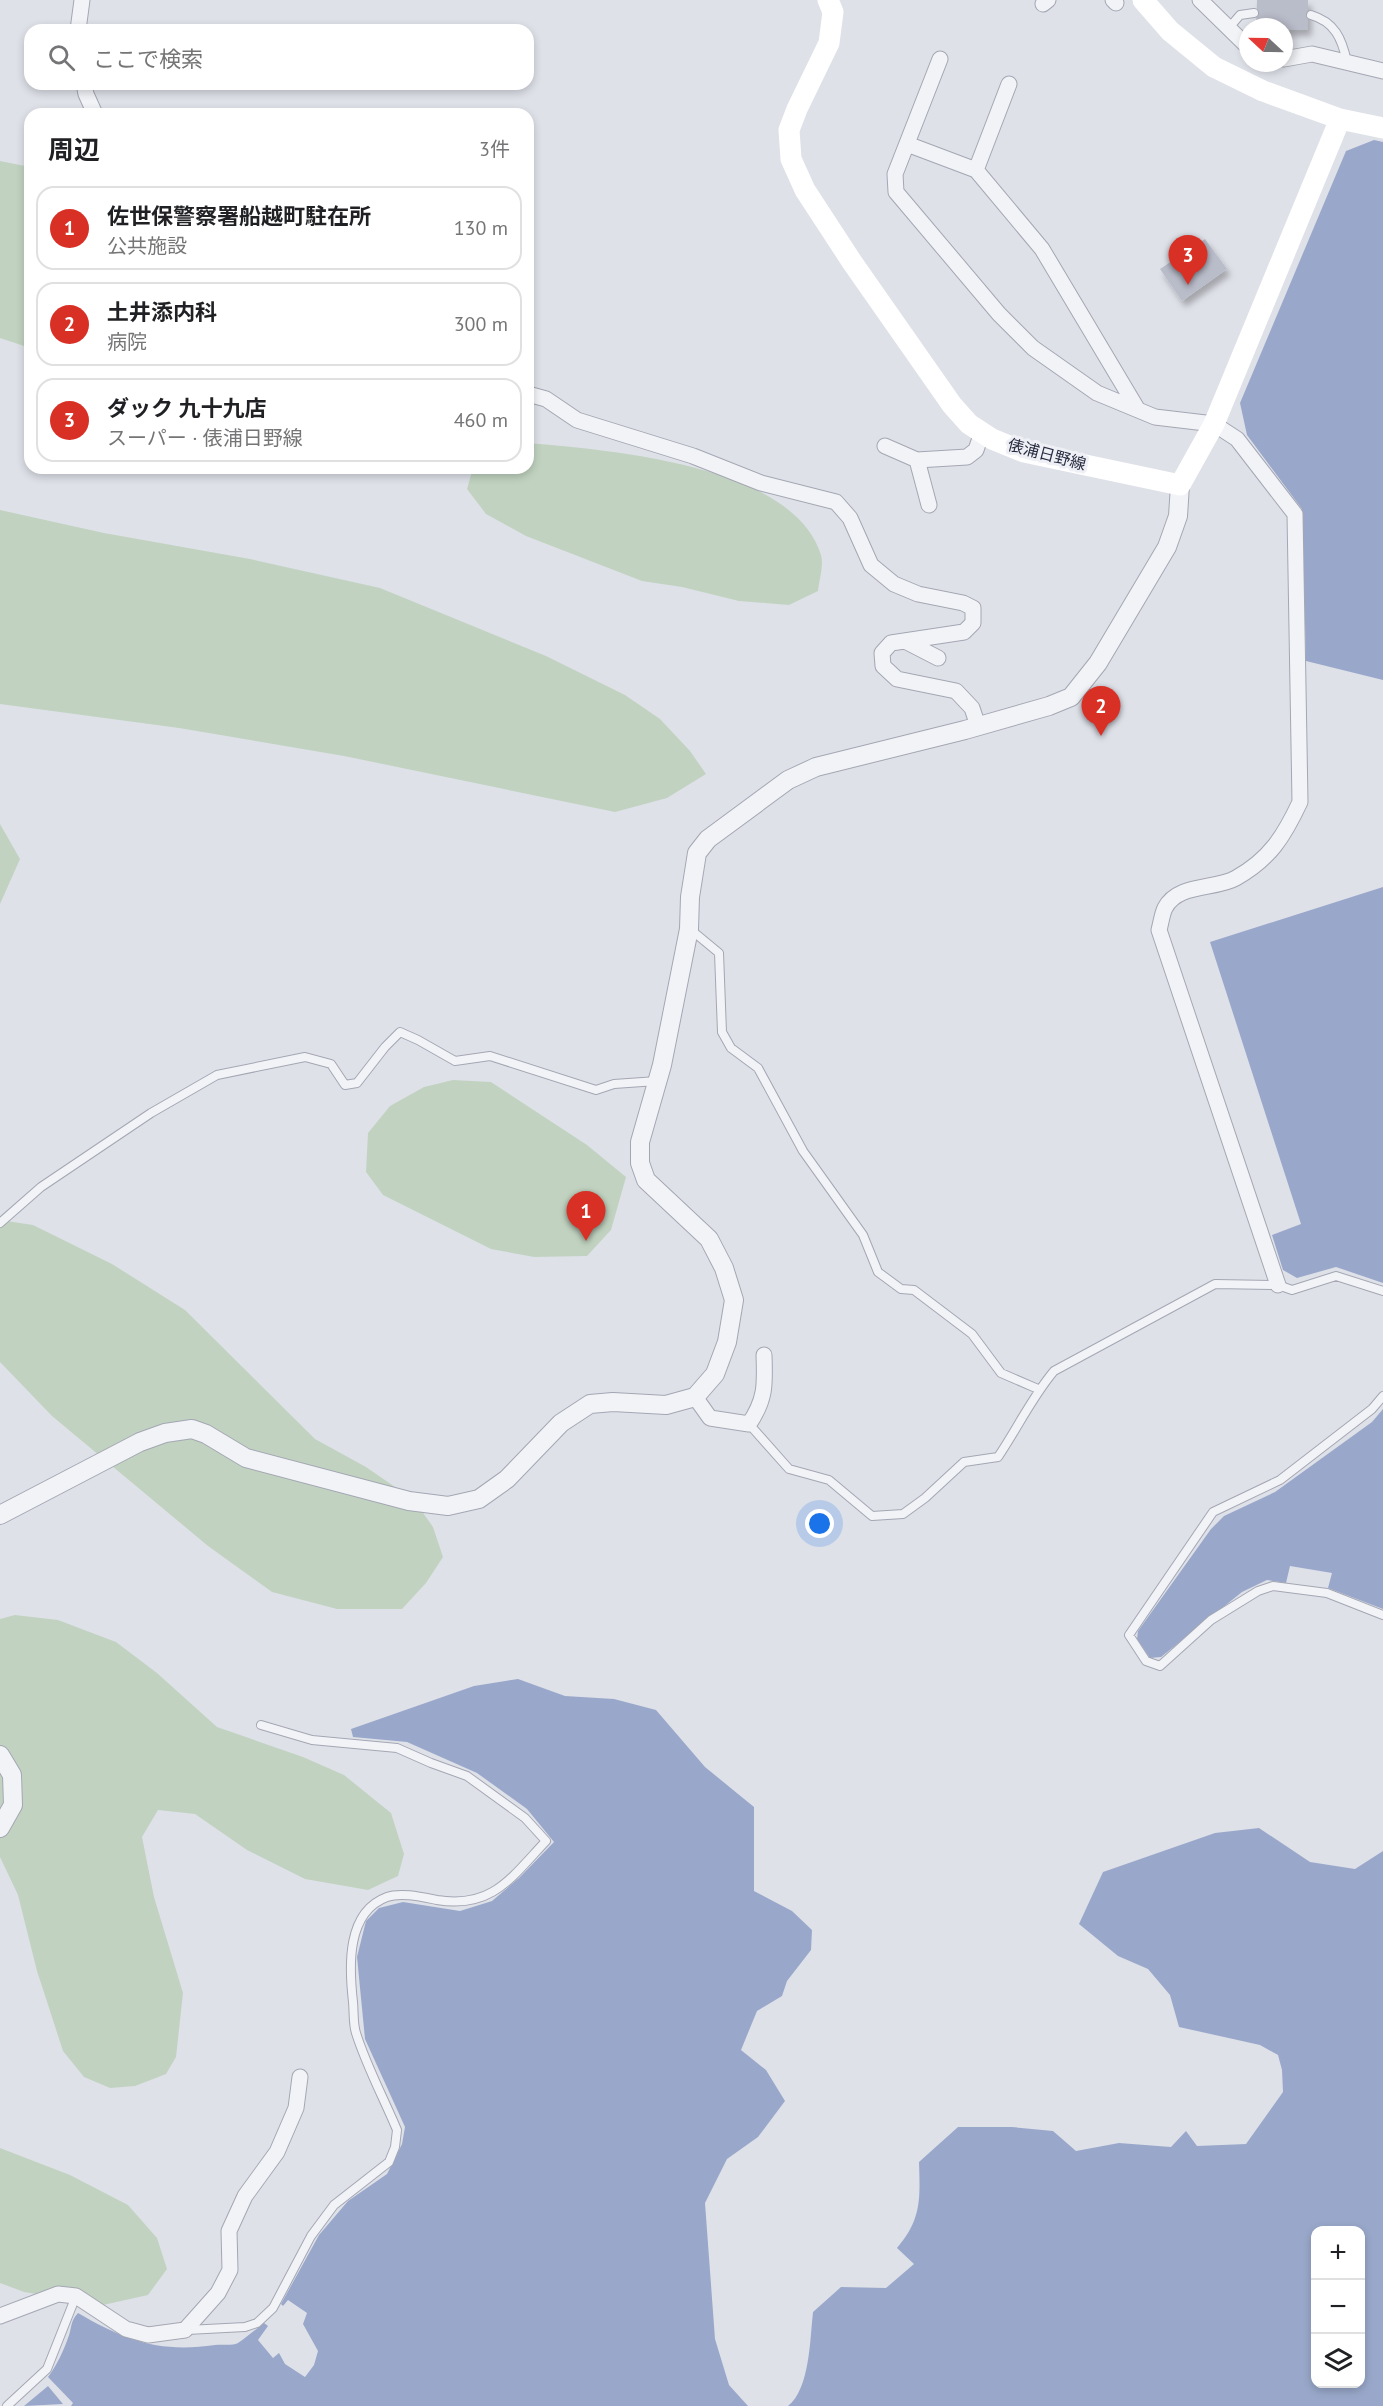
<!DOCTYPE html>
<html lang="ja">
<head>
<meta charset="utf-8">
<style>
  body { margin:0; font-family:"PT Sans","Noto Sans JP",sans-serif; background:#f6f6f6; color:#202124 }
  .controls { position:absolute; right:18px; bottom:18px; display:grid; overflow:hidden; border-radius:12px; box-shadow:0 3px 9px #0003 }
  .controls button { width:54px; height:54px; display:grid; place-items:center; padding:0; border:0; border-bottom:2px solid #e0e0e0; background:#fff; color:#202124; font:30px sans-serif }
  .compass { position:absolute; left:1239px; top:18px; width:54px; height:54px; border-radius:50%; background:#fff; box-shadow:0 3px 9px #0003; rotate:292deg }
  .you { position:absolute; left:820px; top:1524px; width:21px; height:21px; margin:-15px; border:4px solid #fff; border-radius:50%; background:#1a73e8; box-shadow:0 0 0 9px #1a73e833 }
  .badge { display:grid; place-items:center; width:39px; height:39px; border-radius:50%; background:#d93025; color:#fff; font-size:20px; font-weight:700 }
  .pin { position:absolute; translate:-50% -50px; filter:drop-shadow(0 2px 3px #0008) }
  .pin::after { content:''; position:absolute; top:32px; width:21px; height:18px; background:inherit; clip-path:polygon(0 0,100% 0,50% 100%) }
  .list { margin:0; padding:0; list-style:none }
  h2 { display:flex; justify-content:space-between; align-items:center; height:78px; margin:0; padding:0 24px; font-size:26px }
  h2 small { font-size:20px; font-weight:400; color:#757577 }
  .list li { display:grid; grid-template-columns:39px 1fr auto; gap:18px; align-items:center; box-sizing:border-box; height:84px; margin:0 12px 12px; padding:0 12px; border:2px solid #e0e0e0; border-radius:18px }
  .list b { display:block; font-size:22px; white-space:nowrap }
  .list p { margin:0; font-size:20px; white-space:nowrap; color:#757577 }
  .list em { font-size:20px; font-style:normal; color:#757577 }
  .icon { flex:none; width:33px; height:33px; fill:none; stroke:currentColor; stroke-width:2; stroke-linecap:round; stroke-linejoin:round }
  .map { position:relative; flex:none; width:1383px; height:2406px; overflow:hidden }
  .search { position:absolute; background:#fff; box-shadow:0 3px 9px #0003; left:24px; top:24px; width:510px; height:66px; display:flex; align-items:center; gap:15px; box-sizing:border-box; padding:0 21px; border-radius:18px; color:#757577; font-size:22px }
  .panel { position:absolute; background:#fff; box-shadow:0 3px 9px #0003; left:24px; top:108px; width:510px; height:366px; border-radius:18px }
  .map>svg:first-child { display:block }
  .green { fill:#c1d3c0 }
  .water { fill:#99a8ca; fill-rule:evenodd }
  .building { fill:#b9bcc9; filter:url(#shadow) }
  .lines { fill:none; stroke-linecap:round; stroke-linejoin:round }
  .service-casing { stroke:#a4a7b3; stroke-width:10 }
  .minor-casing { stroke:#a4a7b3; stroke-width:17 }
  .tertiary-casing { stroke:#a4a7b3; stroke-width:20 }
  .service { stroke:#f2f3f7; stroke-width:8 }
  .minor { stroke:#f2f3f7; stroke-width:15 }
  .tertiary { stroke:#f2f3f7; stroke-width:18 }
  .secondary { stroke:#fff; stroke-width:21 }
  .labels { text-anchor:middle; stroke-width:6; stroke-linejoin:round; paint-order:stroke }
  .street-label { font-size:16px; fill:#282c40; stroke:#eff0f6 }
</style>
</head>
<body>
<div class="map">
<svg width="1383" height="2406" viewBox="0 0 1383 2406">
  <defs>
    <filter id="shadow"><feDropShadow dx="3.5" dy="6" stdDeviation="3" flood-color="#0004"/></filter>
  </defs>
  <rect width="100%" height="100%" fill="#dfe1e9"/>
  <path class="green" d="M0,161L30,167V348L0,338Z
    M528,443C608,450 793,464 821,555C824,565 819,581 818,591L789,605L739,601L682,587L642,581L526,536L486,514L467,489L473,468H528Z
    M0,510L104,533L250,559L380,588L546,656L625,695L660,719L690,751L706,774L667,798L615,812L344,756L179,728L0,704Z
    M0,824L20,859L0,904Z
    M453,1080L491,1082L587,1145L626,1177L611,1230L587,1256L534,1257L491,1249L383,1195L366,1172L368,1133L390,1106L424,1087Z
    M0,1220L33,1225L112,1264L185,1310L315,1439L366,1467L414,1500L433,1527L443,1557L426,1583L402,1609H337L272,1592L208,1546L52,1416L0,1362Z
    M15,1615L58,1620L116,1642L157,1673L217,1727L303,1757L344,1775L391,1813L404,1854L398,1876L368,1890L305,1879L247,1850L195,1814L158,1810L142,1837L154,1897L183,1993L176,2057L166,2074L135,2086L110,2088L84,2077L63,2051L37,1971L18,1895L0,1857V1619Z
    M0,2148L70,2175L128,2205L157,2238L167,2269L148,2295L103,2305L24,2292L0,2283Z"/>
  <path class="water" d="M1374,140L1383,142V680L1306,661L1302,509L1247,435L1240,403L1346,151Z
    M1383,887V1283L1336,1267L1297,1278L1283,1270L1272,1235L1301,1224L1210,942Z
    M1383,1409V1609L1328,1588L1332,1573L1290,1566L1286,1583L1267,1580L1242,1592L1161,1657L1150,1658L1137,1639L1138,1631L1211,1529L1224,1516L1275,1492L1372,1422Z
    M518,1679L565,1696L614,1699L656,1710L705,1767L754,1807V1891L792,1911L812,1930L811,1950L787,1981L782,1996L757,2011L741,2050L766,2070L785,2101L758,2137L727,2159L705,2203L715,2339L729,2385L748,2406H71L73,2403L48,2377C57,2365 63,2352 68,2338C72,2328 70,2321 78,2313C126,2341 160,2353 215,2345C222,2344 232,2346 238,2343C247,2337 255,2330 264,2323L268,2326L258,2340L273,2358L279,2353L285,2364L305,2377L314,2365L318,2351L303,2324L307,2313L288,2300L283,2306L281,2304L319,2235L348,2201L387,2174L402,2144L405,2127L365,2039L357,1957L366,1921L379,1908L403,1902L460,1911L492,1901L519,1878L554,1842L527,1809L477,1773L407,1742L353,1737L351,1729L474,1686Z
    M1259,1828L1310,1862L1355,1869L1383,1851V2406H788C810,2389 810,2338 813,2312L841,2287L886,2288L914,2264L897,2248C922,2219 920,2198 919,2162L958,2127H1012L1053,2131L1076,2151L1119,2143L1171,2147L1186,2131L1197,2146L1246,2144L1283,2092L1282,2070L1278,2055L1260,2045L1179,2027L1170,1995L1148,1969L1118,1956L1079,1924L1103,1872L1215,1833ZM1360,2230V2384H1316V2230Z
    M48,2386L63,2404L24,2406Z"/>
  <path class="building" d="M1257,0H1308V30H1284V27H1256Z
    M1205,239L1227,269L1182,301L1160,269Z"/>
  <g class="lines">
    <g class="service-casing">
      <path id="service" d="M1311,15C1335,22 1342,39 1347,62
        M1228,29L1240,15L1254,13
        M690,929L719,953L722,1032L731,1048L758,1068L803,1151L863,1235L878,1272L901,1289L914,1290L972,1334L1001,1373L1038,1389
        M0,1223L41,1187L151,1113L217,1075L305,1057L331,1064L345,1085L357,1083L385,1047L400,1032L418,1040L455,1061L490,1056L596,1090L614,1084L657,1081
        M1383,1396L1372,1409L1280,1480L1213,1512L1129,1635L1146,1661L1160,1666L1211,1620L1258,1591L1273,1586L1327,1593L1383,1615
        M749,1424L789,1469L829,1480L872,1516L903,1514L925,1498L964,1462L998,1457C1017,1429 1032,1397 1054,1371L1215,1284L1278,1285L1292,1290L1336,1276L1383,1291
        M187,2330L245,2327L257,2323L273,2308L311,2236L334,2205L389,2162L395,2147L397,2130C384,2099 366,2065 356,2033C353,2024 354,2012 353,2002C349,1967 346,1912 387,1897C401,1892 422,1897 437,1900C492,1909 511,1878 546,1841L525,1818L467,1776L431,1763L397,1748L312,1740L261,1725
        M7,2406L47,2369L76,2296"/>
    </g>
    <g class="minor-casing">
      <path id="minor" d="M1113,0L1116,3
        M1200,0L1248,47
        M1043,4L1048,0
        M78,30L82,0
        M940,59L895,174L896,192L999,314L1033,348L1097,393L1155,417L1214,424L1237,439L1295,514L1300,802C1284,836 1270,859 1236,878C1215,890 1178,883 1165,908C1162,914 1161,923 1159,930L1278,1285
        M1284,59L1312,54L1383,71
        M84,84L86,94L95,114
        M907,144L976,170L1042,249L1138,410
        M976,170L1009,84
        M528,394L546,399L577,420L693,456L761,483L836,502L850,518L871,565L894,584L918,594L963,603L973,608V623L964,632L891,643L882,653L883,666L897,679L956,691L972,708L978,726
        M885,446L917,460L967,457L976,450L982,432
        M917,460L929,505
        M905,641L938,658
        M695,1397L710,1418L749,1424C766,1399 765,1384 764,1355
        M0,2316L58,2294L76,2296L126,2329L148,2335L185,2330L218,2293L230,2270L229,2231L245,2196L277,2152L296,2108L300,2077"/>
    </g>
    <g class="tertiary-casing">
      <path id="tertiary" d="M0,1515L140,1442L165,1433L192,1429L206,1434L246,1458L409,1501L448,1506L479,1499L507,1479L561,1423L590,1404L613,1402L666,1405L695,1397L715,1374L727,1342L734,1300L724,1268L709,1239L646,1180L640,1163V1142L662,1065L689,929L690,897L697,853L708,839L788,780L816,767L965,730L1049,706L1071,697L1098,663L1167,547L1178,516L1180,485
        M0,1755L12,1775L13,1805L0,1828"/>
    </g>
    <use href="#service" class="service"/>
    <use href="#minor" class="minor"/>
    <use href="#tertiary" class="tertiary"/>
    <path class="secondary" d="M828,0L833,12L829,43L797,109L789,130L791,159L805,190L852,262L952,405L969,424L992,439L1024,452L1180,485L1214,424L1340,119
      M1143,0L1170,31L1214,67L1263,91L1340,119L1383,128"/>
  </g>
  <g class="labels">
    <g class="street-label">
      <text transform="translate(1047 454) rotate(15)" y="6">俵浦日野線</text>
    </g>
  </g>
</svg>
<div class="controls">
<button>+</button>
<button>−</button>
<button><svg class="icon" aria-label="layers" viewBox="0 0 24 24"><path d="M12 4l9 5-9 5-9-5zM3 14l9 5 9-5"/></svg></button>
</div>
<svg class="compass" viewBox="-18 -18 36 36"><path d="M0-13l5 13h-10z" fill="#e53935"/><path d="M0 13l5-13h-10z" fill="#757577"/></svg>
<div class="you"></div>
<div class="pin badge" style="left:586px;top:1241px">1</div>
<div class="pin badge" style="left:1101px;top:736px">2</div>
<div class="pin badge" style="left:1188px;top:285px">3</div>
<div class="search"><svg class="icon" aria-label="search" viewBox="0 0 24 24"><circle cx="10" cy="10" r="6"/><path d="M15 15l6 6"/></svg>ここで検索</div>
<section class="panel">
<h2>周辺<small>3件</small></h2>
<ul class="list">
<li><span class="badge">1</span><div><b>佐世保警察署船越町駐在所</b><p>公共施設</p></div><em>130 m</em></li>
<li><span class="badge">2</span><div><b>土井添内科</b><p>病院</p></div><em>300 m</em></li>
<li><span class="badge">3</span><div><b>ダック 九十九店</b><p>スーパー · 俵浦日野線</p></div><em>460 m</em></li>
</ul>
</section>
</div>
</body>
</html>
